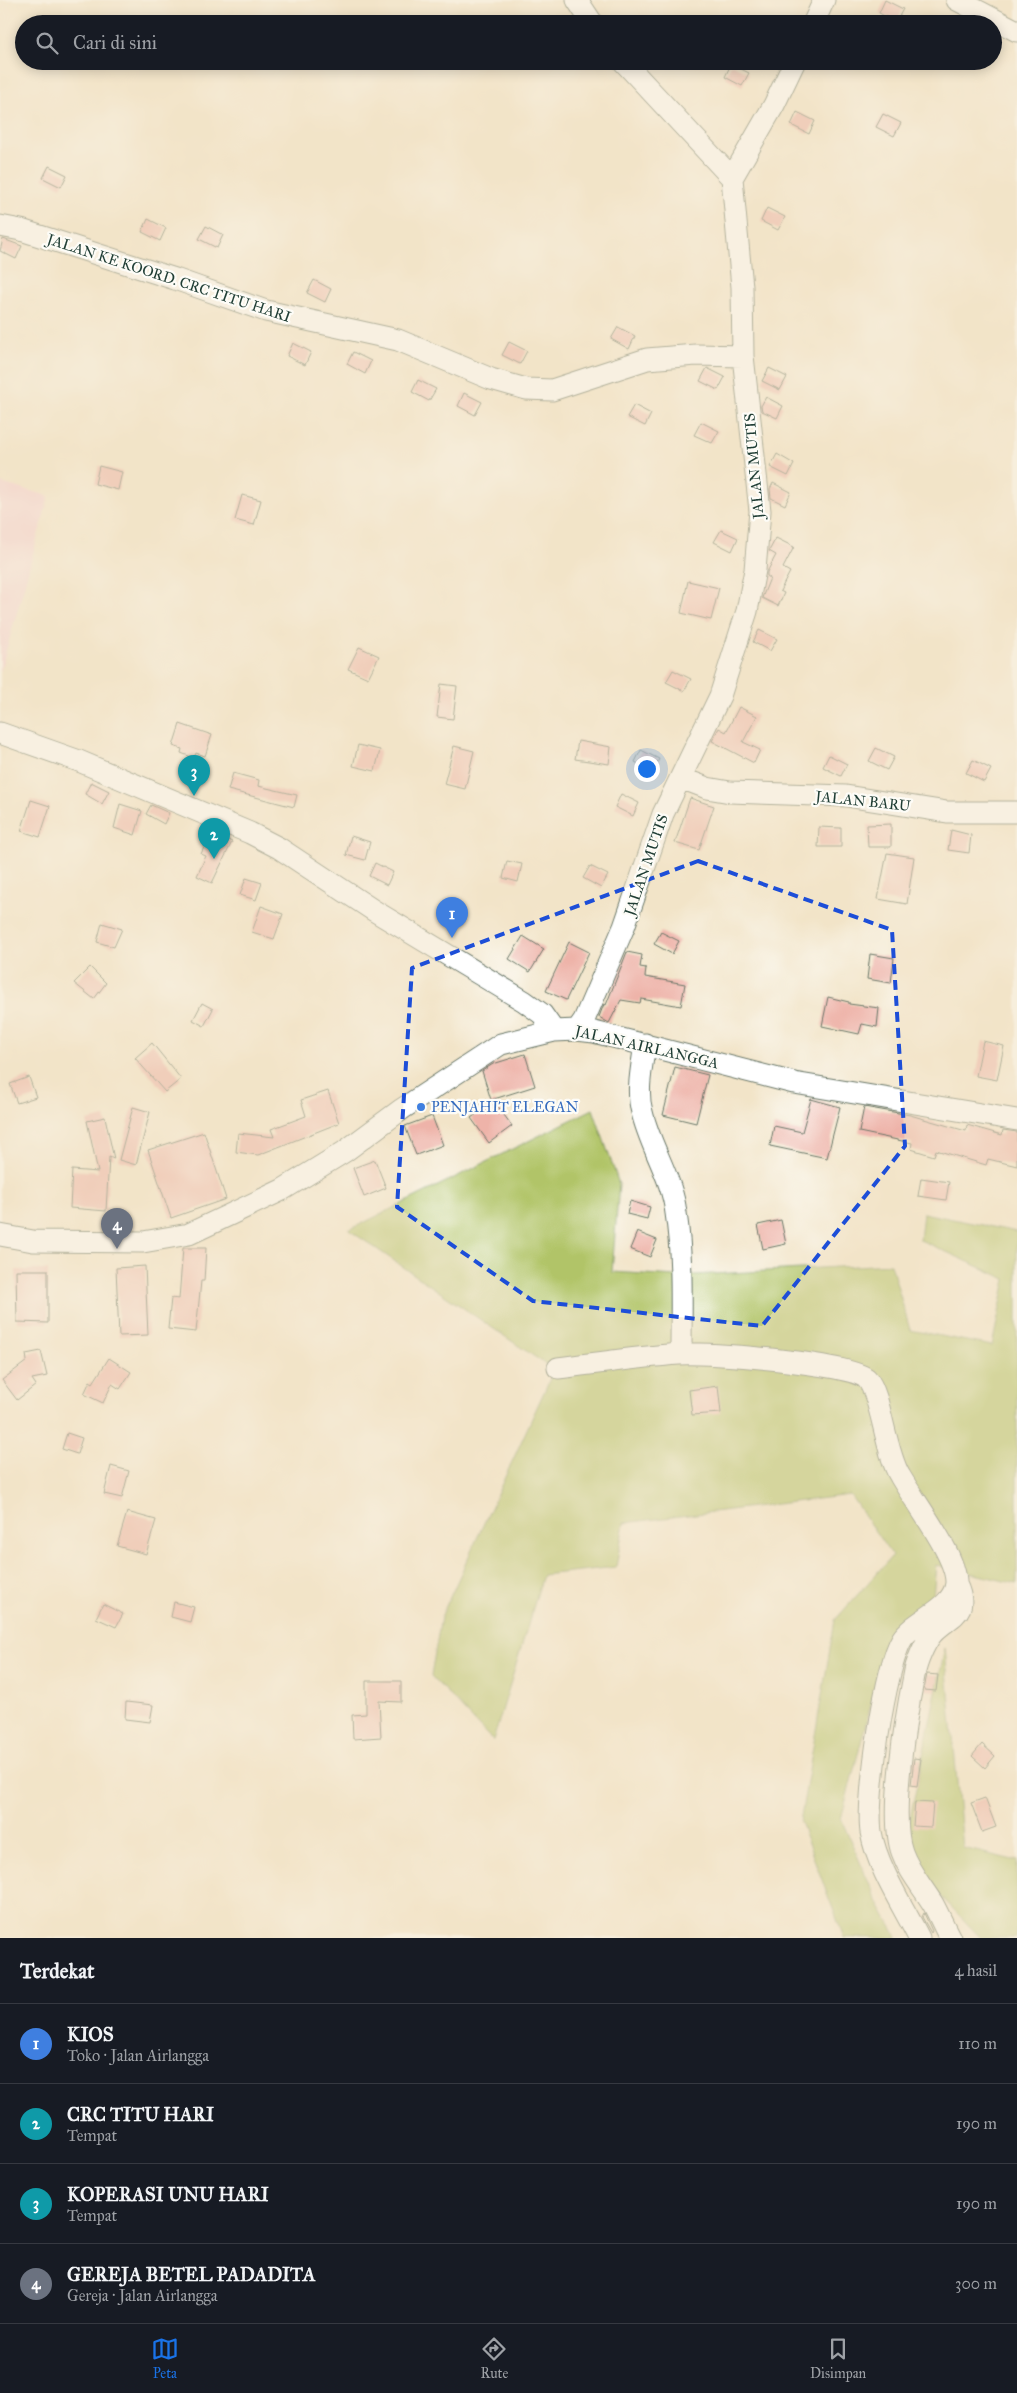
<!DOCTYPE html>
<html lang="id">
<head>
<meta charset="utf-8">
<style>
  body { margin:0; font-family:"IM FELL Great Primer",serif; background:#242831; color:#f1f3f6 }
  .you { position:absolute; left:646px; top:768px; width:18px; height:18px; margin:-12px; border:4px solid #fff; border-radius:50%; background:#1a73e8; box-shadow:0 0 0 8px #1a73e833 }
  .badge { display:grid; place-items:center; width:32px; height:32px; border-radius:50%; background:#1a73e8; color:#fff; font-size:16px; font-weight:700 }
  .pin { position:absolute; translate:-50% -41px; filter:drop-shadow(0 1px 2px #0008) }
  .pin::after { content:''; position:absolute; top:26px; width:18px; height:15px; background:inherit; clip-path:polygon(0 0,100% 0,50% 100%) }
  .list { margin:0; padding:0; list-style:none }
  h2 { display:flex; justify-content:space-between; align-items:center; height:65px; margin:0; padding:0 20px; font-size:21px }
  h2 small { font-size:16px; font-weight:400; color:#9ea1a6 }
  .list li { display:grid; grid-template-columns:32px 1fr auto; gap:15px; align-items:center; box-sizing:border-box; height:80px; padding:0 20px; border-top:1px solid #363941 }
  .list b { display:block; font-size:19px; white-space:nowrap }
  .list p { margin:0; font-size:16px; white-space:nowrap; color:#9ea1a6 }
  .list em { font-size:16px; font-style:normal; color:#9ea1a6 }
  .icon { flex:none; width:28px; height:28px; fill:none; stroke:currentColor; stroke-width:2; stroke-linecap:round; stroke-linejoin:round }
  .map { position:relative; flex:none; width:1017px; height:1938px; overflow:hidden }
  .search { position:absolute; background:#171b24; box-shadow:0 2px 12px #0003; left:15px; right:15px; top:15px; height:55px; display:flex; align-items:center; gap:12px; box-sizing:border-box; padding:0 18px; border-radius:28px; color:#9ea1a6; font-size:19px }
  .sheet { height:385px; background:#171b24 }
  nav { display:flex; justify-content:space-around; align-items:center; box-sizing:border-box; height:70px; border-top:1px solid #363941; background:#171b24; font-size:14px; color:#9ea1a6 }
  nav a { display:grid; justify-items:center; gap:2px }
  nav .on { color:#1a73e8 }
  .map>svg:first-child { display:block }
  .built { fill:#f6cfd5 }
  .green { fill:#b1c467; stroke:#68804e }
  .building { fill:#eeb3a9 }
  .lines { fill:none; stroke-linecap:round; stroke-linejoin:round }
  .minor-casing { stroke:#697768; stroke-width:23 }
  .minor { stroke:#fff; stroke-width:21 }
  .marked { fill:none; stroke:#1d4ed8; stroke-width:4; stroke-dasharray:10 6; stroke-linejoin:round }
  .shop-dot { fill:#3f7fe0; stroke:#fdfcf7; stroke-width:2 }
  .labels { text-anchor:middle; stroke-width:4.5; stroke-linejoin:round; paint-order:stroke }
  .street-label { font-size:15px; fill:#1f3d34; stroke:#fdfcf7 }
  .shop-label { font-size:15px; fill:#366cbe; stroke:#fdfcf7; text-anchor:start }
</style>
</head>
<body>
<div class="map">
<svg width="1017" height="1938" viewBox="0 0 1017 1938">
  <rect width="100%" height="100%" fill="#fdfcf7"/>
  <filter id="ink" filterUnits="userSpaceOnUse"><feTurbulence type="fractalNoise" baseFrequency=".02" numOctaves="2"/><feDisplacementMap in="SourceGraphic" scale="10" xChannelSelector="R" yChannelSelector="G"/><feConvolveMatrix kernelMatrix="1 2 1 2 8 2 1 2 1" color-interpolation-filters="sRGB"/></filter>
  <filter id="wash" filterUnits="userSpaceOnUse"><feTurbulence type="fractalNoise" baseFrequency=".0096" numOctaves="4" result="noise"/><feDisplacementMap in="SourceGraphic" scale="20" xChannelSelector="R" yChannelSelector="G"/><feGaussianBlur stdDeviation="1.12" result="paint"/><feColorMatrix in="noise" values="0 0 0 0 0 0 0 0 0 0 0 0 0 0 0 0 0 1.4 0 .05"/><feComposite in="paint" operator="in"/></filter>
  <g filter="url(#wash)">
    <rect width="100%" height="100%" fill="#f2e4c8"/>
    <path class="built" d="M0,483L49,496L0,673Z"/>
    <path class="green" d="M593,1109L619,1184L612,1272L676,1276L891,1264L910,1330L992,1346L1006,1279L920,1240L923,1213L1017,1232V1584L936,1565L933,1597L889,1635L841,1819L879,1905L898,1938H844L800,1822L835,1620L892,1556L850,1495L624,1523L616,1567L543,1575L493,1741L431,1676L441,1617L554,1370L349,1230Z
      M945,1648L963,1848L1017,1861V1938H981L934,1889L906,1838Z"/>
    <g id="blocks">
      <path class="building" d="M885,0L903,9L896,22L879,13Z
        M731,64L749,73L742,86L725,77Z
        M797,112L815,121L809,134L791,125Z
        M883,114L901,123L894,136L876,127Z
        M49,166L67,175L61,187L43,178Z
        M767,208L785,217L778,230L761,221Z
        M148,219L166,228L160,241L142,232Z
        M206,226L223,235L217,248L199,239Z
        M3,239L22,246L16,259L0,251Z
        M314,280L331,289L325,302L307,293Z
        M618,327L635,336L629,349L611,339Z
        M509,342L527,351L520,364L502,355Z
        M293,343L311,352L305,365L287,356Z
        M353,352L371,361L365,374L347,364Z
        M707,368L725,377L718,390L700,381Z
        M769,368L787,377L780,390L762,381Z
        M418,380L436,389L429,401L412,392Z
        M464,393L482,402L475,415L458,406Z
        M766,397L783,406L777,418L762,411L761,406Z
        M634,405L651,414L645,426L627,417Z
        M701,422L719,431L712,443L694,435Z
        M777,454L794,464L788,476L770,467Z
        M99,466L122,472L118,490L95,484Z
        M773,483L791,492L785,505L771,498L770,489Z
        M242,495L261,500L254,525L235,520Z
        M721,530L738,538L732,551L714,542Z
        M776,538L794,547L783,568L790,572L780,591L784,593L778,606L762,598L770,578L767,576V572L776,555L769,551Z
        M688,581L719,588L711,620L681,613Z
        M759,630L777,639L770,651L753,642Z
        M359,647L379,656L368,678L348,669Z
        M673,670L691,679L684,691L666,682Z
        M441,684L457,686L453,719L437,717Z
        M739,707L757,716L743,742L760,750L754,763L712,741L719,728L726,732Z
        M180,724L212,735L205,756L196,753L194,758L181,753L182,749L173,746Z
        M578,741L611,747L609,764L575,759Z
        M358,745L380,750L375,771L353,766Z
        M454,746L474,751L465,789L444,784Z
        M876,748L894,757L887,770L869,761Z
        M641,750L659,759L653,772L635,762Z
        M829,755L847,764L841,776L823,767Z
        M973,760L991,769L984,782L966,773Z
        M233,773L259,780L258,786L297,795L294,807L228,790Z
        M91,782L109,791L102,804L85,794Z
        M621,794L639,803L633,816L615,807Z
        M690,798L714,806L699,850L675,843Z
        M31,800L50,806L40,837L21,831Z
        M120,804L142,811L135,835L114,828Z
        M151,805L169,813L164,824L146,814Z
        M891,824V847H868L867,825Z
        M819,827L841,828V847H818Z
        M951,830L971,835L969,853L948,850Z
        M211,832L232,842L212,883L197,876L206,856L201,854Z
        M351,836L370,842L365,860L346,855Z
        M887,853L914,857L907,904L878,899Z
        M507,861L522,864L518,882L503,878Z
        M375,863L393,872L387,885L369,876Z
        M590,866L608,875L601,888L583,878Z
        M246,878L262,883L256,900L240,895Z
        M261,906L283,914L274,939L252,932Z
        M102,923L122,929L114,947L97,942Z
        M661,932L679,941L672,954L654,944Z
        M523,936L544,949L530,972L509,959Z
        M569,942L589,952L566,1000L546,991Z
        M627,952L642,955L640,967L646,968L645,977L685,984L681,1006L641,999L640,1003L621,1000L609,1023L599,1017L604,1004L606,1005Z
        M870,954L894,958L891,983L867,979Z
        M90,967L106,983L94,999L74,983Z
        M828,997L849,1002V1004L879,1008L877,1027L862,1024L859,1034L822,1026Z
        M202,1003L213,1009L204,1026L193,1020Z
        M983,1041L1004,1046L997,1080L976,1076Z
        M152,1043L181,1079L165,1092L135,1058Z
        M525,1054L535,1086L491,1100L482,1071L493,1064Z
        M675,1067L708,1075L696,1123L663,1115Z
        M29,1077L36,1097L17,1103L10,1084Z
        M328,1091L339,1123L258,1155L236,1152L238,1133L274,1137L271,1129L306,1116L301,1100Z
        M811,1099L840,1107L827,1158L770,1146L774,1126L802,1132Z
        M494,1101L512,1126L489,1143L471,1118Z
        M133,1107L150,1112L136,1165L119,1160Z
        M864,1107L910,1115L966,1131L967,1125L1002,1135L1003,1130L1017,1132V1166L988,1159L986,1165L936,1150L934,1156L911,1149L912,1143L859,1132Z
        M432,1116L443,1145L416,1155L405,1126Z
        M105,1117L114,1159L109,1157L106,1211L70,1208L72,1170L98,1172L87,1121Z
        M204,1132L226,1199L171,1218L148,1150Z
        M375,1160L386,1188L364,1197L353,1168Z
        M921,1178L949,1182L946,1200L918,1196Z
        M630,1201L650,1207L647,1219L627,1214Z
        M781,1220L786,1244L763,1249L758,1225Z
        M637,1232L657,1240L650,1257L630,1249Z
        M183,1248H206L204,1281H201L196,1332L168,1329L171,1298L179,1299Z
        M145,1266L148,1335L119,1336L116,1268Z
        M16,1270H48V1323L17,1322Z
        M41,1351L47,1376L32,1379L36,1385L17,1400L2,1380L27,1361L26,1354Z
        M109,1358L131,1372L120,1389L112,1384L103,1403L84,1394L90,1381L93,1383Z
        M718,1386L721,1413L692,1415L689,1390Z
        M67,1433L82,1438L77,1454L62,1449Z
        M111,1466L129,1471L122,1498L104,1494Z
        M127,1512L156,1520L146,1554L117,1546Z
        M174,1602L194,1607L190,1622L171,1617Z
        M103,1604L123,1614L116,1627L96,1618Z
        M927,1674L938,1675L936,1691L924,1690Z
        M366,1681H401V1702L379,1701L381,1737L353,1739L352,1715L366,1714Z
        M126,1702L153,1705L150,1722L125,1719Z
        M982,1744L995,1756L985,1768L972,1756Z
        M914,1758L921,1759L917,1786L911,1785Z
        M985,1798L996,1827L982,1832L971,1803Z
        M915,1802L933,1803L931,1827L913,1826Z
        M924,1913L932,1931L931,1933L922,1917Z"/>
    </g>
  </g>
  <g filter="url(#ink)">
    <use href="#blocks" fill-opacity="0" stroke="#697768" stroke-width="1"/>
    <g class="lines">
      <g class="minor-casing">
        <path id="minor" d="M577,0L593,24
          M957,0L1017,31
          M813,24L824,0
          M732,178L774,105L795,61
          M0,226L21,230L175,279L266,311L398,340L491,379L526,389L552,390L647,359L696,355L743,356
          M0,733L79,761L250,833L279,848L373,910L524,1001L542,1014L554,1031
          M681,778L707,788L730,792L846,796L947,812H1017
          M577,1030L584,1020L624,927L663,814L720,696L747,611L755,570L760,511L743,356L742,287L732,178L623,61
          M645,1044C642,1066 636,1091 642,1112C650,1147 672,1177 676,1213C683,1259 681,1307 681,1353
          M0,1235L33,1241L143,1242L189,1234L282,1190L344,1152L402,1109L501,1044L554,1031L577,1030L594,1032L794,1083L1017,1120
          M558,1368C599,1363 639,1357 679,1354C706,1352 852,1363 867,1379C881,1394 885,1452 900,1476C914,1501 957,1556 956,1583C954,1609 915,1619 902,1639C885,1667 866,1799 871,1832C877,1867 903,1906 919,1938
          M950,1938C944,1927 939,1915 933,1904C922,1886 909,1872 902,1852C889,1816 906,1715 914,1676C916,1663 924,1644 932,1634C949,1615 971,1615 956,1584"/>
      </g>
      <use href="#minor" class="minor"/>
    </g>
  </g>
  <path d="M0 0H1017V1938H0ZM698,861L892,930L905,1146L762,1326L533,1301L397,1207L412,968Z" fill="#f2e4c8" fill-opacity=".55" fill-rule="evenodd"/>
  <path class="marked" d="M698,861L892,930L905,1146L762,1326L533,1301L397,1207L412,968Z"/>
  <circle class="shop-dot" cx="421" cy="1107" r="5"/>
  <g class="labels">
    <g class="street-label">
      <text transform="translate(169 278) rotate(18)" y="5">JALAN KE KOORD. CRC TITU HARI</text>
      <text transform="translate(754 466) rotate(-95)" y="5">JALAN MUTIS</text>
      <text transform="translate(863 801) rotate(6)" y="5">JALAN BARU</text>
      <text transform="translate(646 865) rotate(-71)" y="5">JALAN MUTIS</text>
      <text transform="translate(647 1047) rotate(13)" y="5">JALAN AIRLANGGA</text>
    </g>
    <g class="shop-label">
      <text x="431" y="1112">PENJAHIT ELEGAN</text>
    </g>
  </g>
</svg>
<div class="you"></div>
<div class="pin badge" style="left:452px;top:938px;background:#3f7fe0">1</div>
<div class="pin badge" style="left:214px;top:859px;background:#0f9aa8">2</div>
<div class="pin badge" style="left:194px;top:796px;background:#0f9aa8">3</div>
<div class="pin badge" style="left:117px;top:1249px;background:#6b7280">4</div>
<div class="search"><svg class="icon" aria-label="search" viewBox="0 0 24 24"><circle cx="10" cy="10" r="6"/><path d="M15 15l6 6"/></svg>Cari di sini</div>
</div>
<section class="sheet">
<h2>Terdekat<small>4 hasil</small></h2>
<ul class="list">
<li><span class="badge" style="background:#3f7fe0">1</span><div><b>KIOS</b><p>Toko · Jalan Airlangga</p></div><em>110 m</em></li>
<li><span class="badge" style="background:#0f9aa8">2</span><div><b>CRC TITU HARI</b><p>Tempat</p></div><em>190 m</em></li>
<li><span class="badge" style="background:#0f9aa8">3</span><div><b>KOPERASI UNU HARI</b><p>Tempat</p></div><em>190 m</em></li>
<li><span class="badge" style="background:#6b7280">4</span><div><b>GEREJA BETEL PADADITA</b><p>Gereja · Jalan Airlangga</p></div><em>300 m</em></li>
</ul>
</section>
<nav>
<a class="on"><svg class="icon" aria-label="map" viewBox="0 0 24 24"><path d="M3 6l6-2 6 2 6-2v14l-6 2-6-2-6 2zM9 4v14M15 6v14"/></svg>Peta</a>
<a><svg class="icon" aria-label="directions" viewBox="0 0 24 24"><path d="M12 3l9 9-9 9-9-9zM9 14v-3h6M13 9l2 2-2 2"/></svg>Rute</a>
<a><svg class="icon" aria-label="saved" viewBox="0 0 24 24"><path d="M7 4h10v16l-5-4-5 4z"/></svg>Disimpan</a>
</nav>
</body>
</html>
